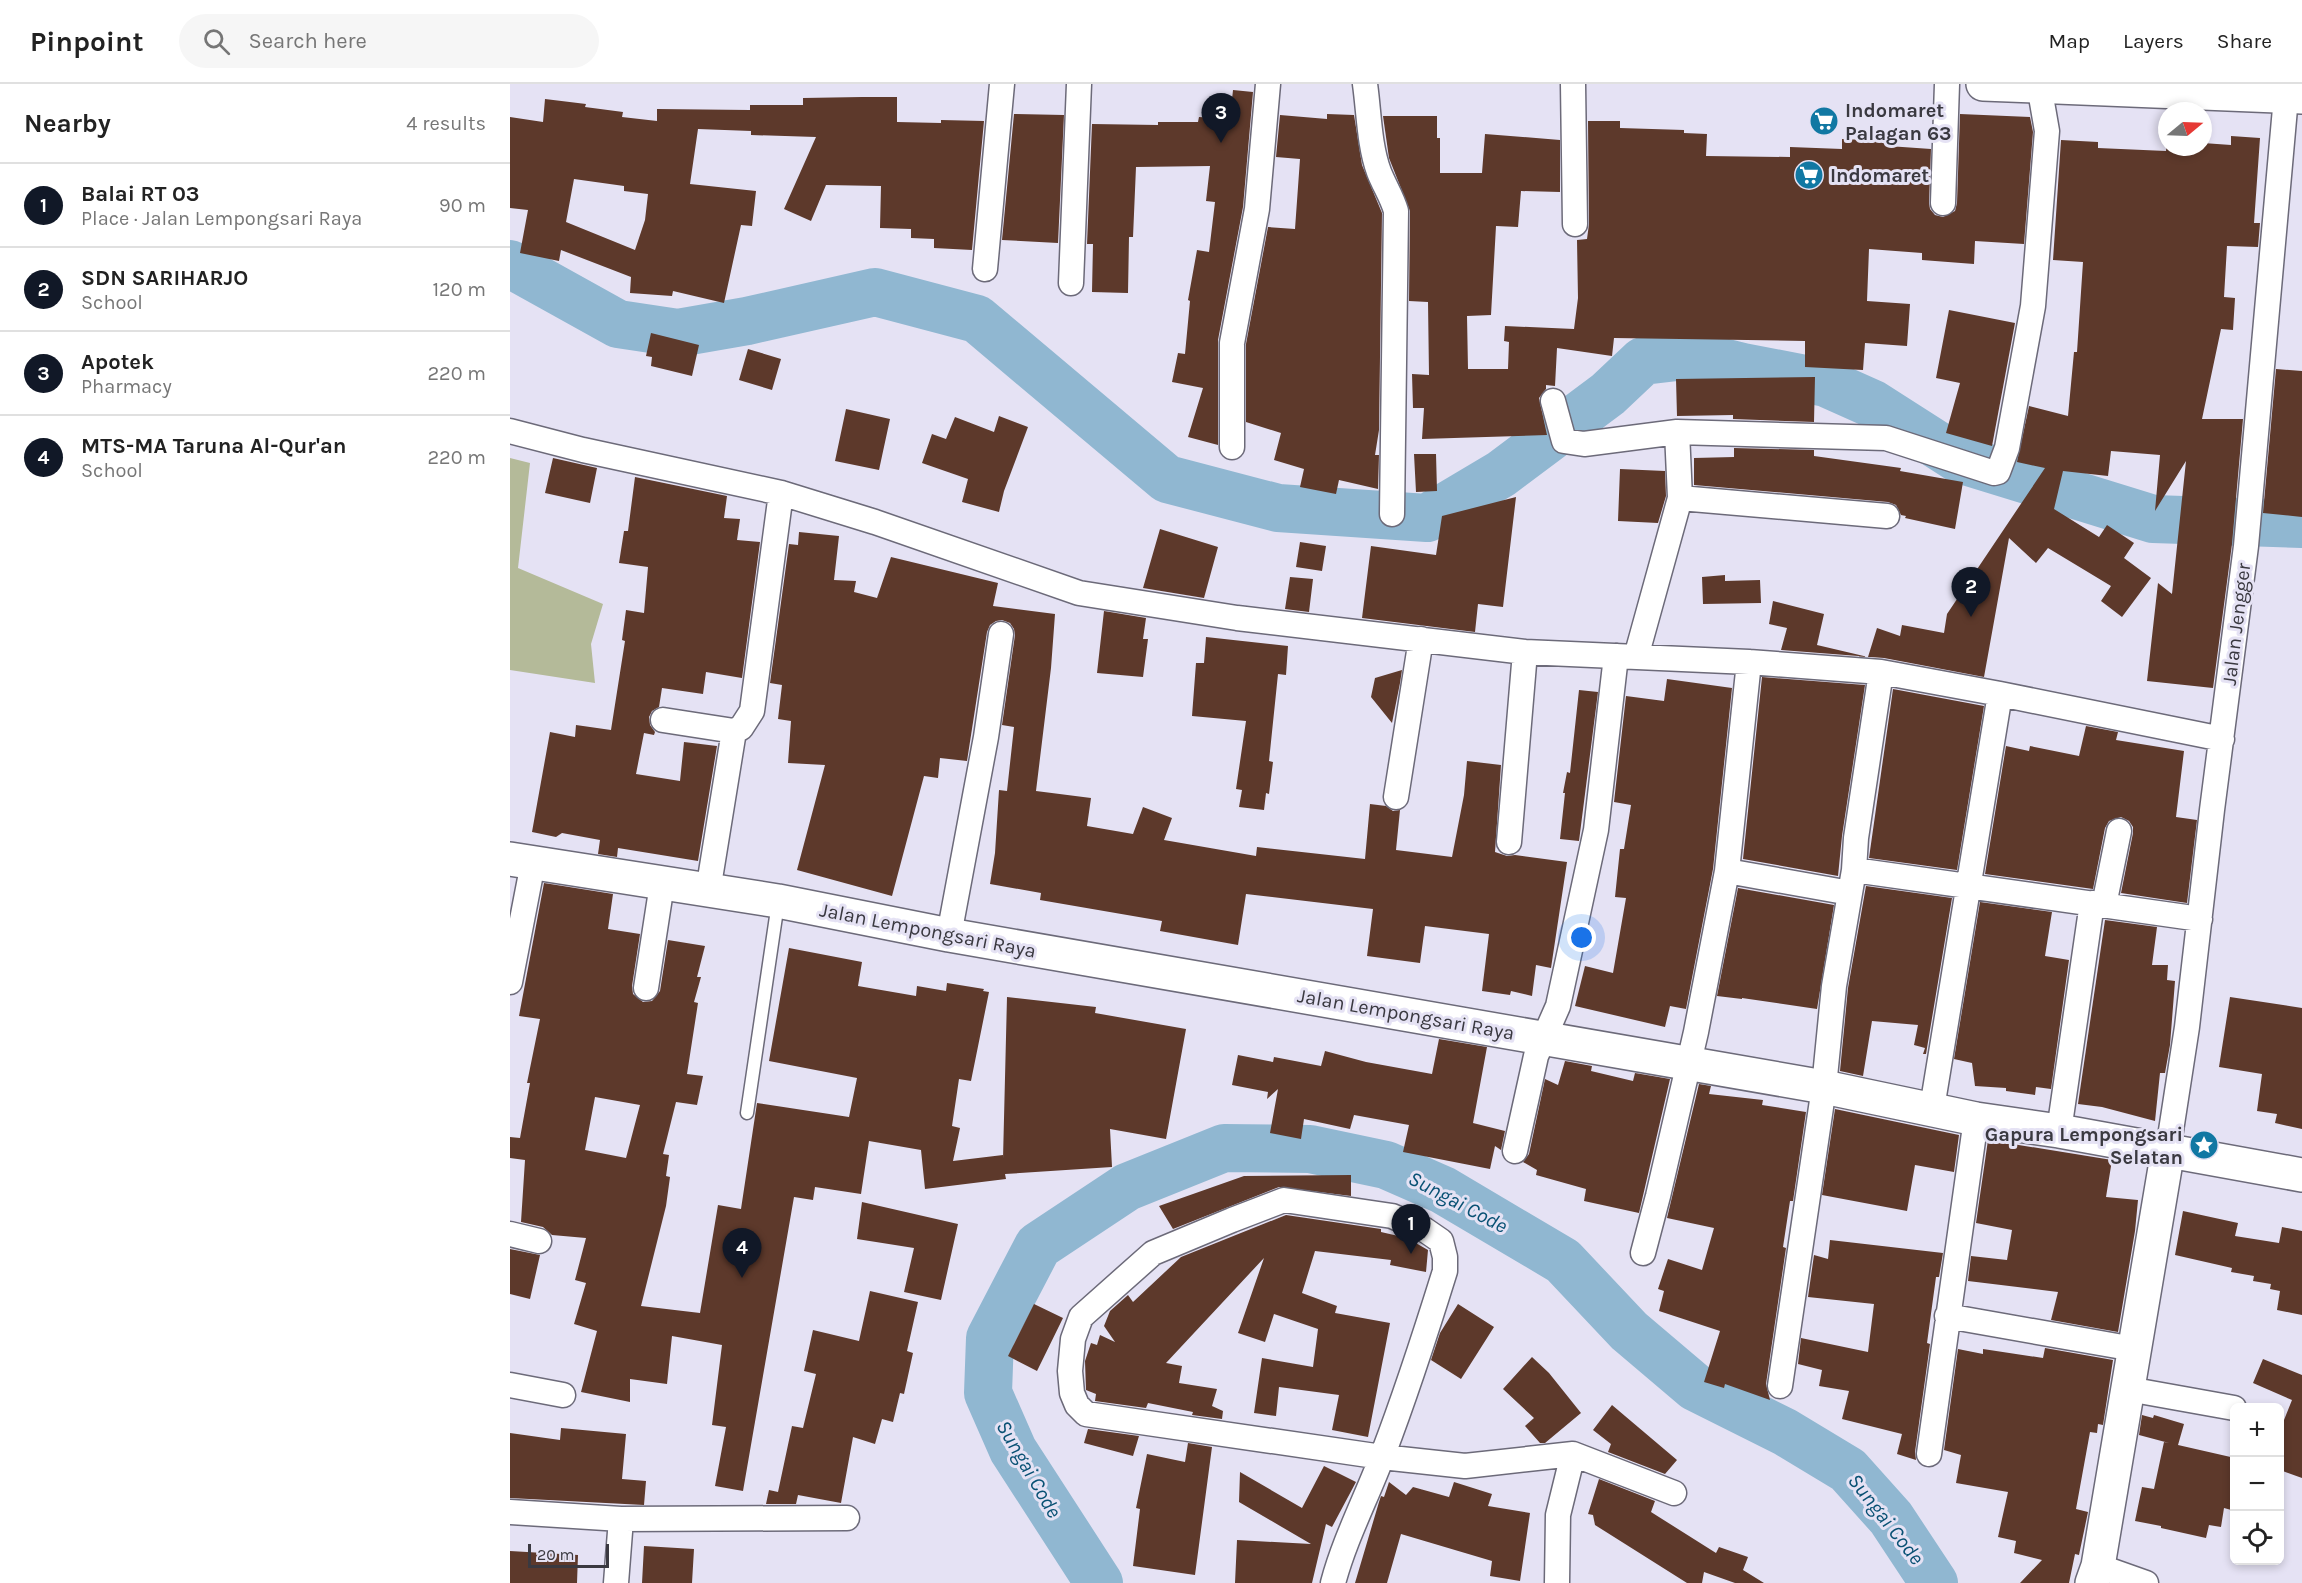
<!DOCTYPE html>
<html lang="en">
<head>
<meta charset="utf-8">
<style>
  body { margin:0; font-family:Karla,sans-serif; background:#f6f6f6; color:#222 }
  .controls { position:absolute; right:18px; bottom:18px; display:grid; overflow:hidden; border-radius:9px; box-shadow:0 3px 9px #0003 }
  .controls button { width:54px; height:54px; display:grid; place-items:center; padding:0; border:0; border-bottom:2px solid #e0e0e0; background:#fff; color:#222; font:30px sans-serif }
  .compass { position:absolute; left:1648px; top:18px; width:54px; height:54px; border-radius:50%; background:#fff; box-shadow:0 3px 9px #0003; rotate:71deg }
  .scale { position:absolute; left:18px; bottom:15px; width:81px; box-sizing:border-box; padding-left:6px; border:3px solid #3a3940; border-top:0; font-size:16px; line-height:21px; white-space:nowrap; color:#3a3940; -webkit-text-stroke:4px #e5e2f4; paint-order:stroke }
  .you { position:absolute; left:1072px; top:854px; width:21px; height:21px; margin:-15px; border:4px solid #fff; border-radius:50%; background:#1a73e8; box-shadow:0 0 0 9px #1a73e833 }
  .badge { display:grid; place-items:center; width:39px; height:39px; border-radius:50%; background:#111827; color:#fff; font-size:20px; font-weight:700 }
  .pin { position:absolute; translate:-50% -50px; filter:drop-shadow(0 2px 3px #0008) }
  .pin::after { content:''; position:absolute; top:32px; width:21px; height:18px; background:inherit; clip-path:polygon(0 0,100% 0,50% 100%) }
  .list { margin:0; padding:0; list-style:none }
  h2 { display:flex; justify-content:space-between; align-items:center; height:78px; margin:0; padding:0 24px; font-size:26px }
  h2 small { font-size:20px; font-weight:400; color:#767676 }
  .list li { display:grid; grid-template-columns:39px 1fr auto; gap:18px; align-items:center; box-sizing:border-box; height:84px; padding:0 24px; border-top:2px solid #e0e0e0 }
  .list b { display:block; font-size:22px; white-space:nowrap }
  .list p { margin:0; font-size:20px; white-space:nowrap; color:#767676 }
  .list em { font-size:20px; font-style:normal; color:#767676 }
  .icon { flex:none; width:33px; height:33px; fill:none; stroke:currentColor; stroke-width:2; stroke-linecap:round; stroke-linejoin:round }
  .map { position:relative; flex:none; width:1792px; height:1499px; overflow:hidden }
  header { display:flex; align-items:center; gap:36px; box-sizing:border-box; height:84px; padding:0 30px; background:#fff; border-bottom:2px solid #e0e0e0 }
  header strong { font-size:28px }
  nav { display:flex; gap:33px; margin-inline-start:auto; font-size:21px }
  .search { width:420px; height:54px; background:#f6f6f6; display:flex; align-items:center; gap:15px; box-sizing:border-box; padding:0 21px; border-radius:33px; color:#767676; font-size:22px }
  main { display:flex }
  aside { flex:1; background:#fff }
  .map>svg:first-child { display:block }
  .green { fill:#b4ba99 }
  .lines { fill:none; stroke-linecap:round; stroke-linejoin:round }
  .river { stroke:#90b7d1; stroke-width:48 }
  .building { fill:#5d392b; fill-rule:evenodd }
  .lane-casing { stroke:#6c6a79; stroke-width:15 }
  .street-casing { stroke:#6c6a79; stroke-width:27 }
  .secondary-casing { stroke:#6c6a79; stroke-width:36 }
  .primary-casing { stroke:#6c6a79; stroke-width:36 }
  .lane { stroke:#fff; stroke-width:12 }
  .street { stroke:#fff; stroke-width:24 }
  .secondary { stroke:#fff; stroke-width:33 }
  .primary { stroke:#fff; stroke-width:33 }
  .labels { text-anchor:middle; stroke-width:6; stroke-linejoin:round; paint-order:stroke }
  .poi-label { font-size:20px; font-weight:bold; fill:#3a3940; stroke:#e5e2f4; text-anchor:start }
  .street-label { font-size:20px; fill:#3a3940; stroke:#e5e2f4 }
  .water-label { font-size:21px; font-style:italic; fill:#095174; stroke:#e5e2f4 }
</style>
</head>
<body>
<header>
<strong>Pinpoint</strong>
<div class="search"><svg class="icon" aria-label="search" viewBox="0 0 24 24"><circle cx="10" cy="10" r="6"/><path d="M15 15l6 6"/></svg>Search here</div>
<nav><a>Map</a><a>Layers</a><a>Share</a></nav>
</header>
<main>
<aside>
<h2>Nearby<small>4 results</small></h2>
<ul class="list">
<li><span class="badge">1</span><div><b>Balai RT 03</b><p>Place · Jalan Lempongsari Raya</p></div><em>90 m</em></li>
<li><span class="badge">2</span><div><b>SDN SARIHARJO</b><p>School</p></div><em>120 m</em></li>
<li><span class="badge">3</span><div><b>Apotek</b><p>Pharmacy</p></div><em>220 m</em></li>
<li><span class="badge">4</span><div><b>MTS-MA Taruna Al-Qur'an</b><p>School</p></div><em>220 m</em></li>
</ul>
</aside>
<div class="map">
<svg width="1792" height="1499" viewBox="0 0 1792 1499">
  <rect width="100%" height="100%" fill="#e5e2f4"/>
  <path class="green" d="M0,374L20,379L8,484L93,520L81,560L85,599L0,586Z"/>
  <g class="lines">
    <path class="river" d="M0,180L108,240L168,249L237,237L365,208L467,235L657,395L768,424L917,434L991,390L1098,310L1133,277L1184,271L1233,283L1316,299L1363,320L1449,375L1643,435L1792,440
      M589,1499L503,1366L478,1309L480,1254L528,1162L617,1103L714,1064L800,1065L876,1081L933,1106L1053,1177L1119,1247L1185,1303L1275,1348L1338,1386L1381,1434L1424,1499"/>
  </g>
  <path class="building" d="M723,6L743,8L733,123L708,256V361L678,353L693,304L662,298L668,269L675,270L680,217L678,216L687,166L699,168L705,118L696,117L700,82L626,83L623,153H619L618,209L582,208L583,160H577L582,40L648,41V38H688L689,33L720,35Z
    M352,13H387V38L431,39V36L474,37L462,166L424,164V155L401,154V145L370,144L371,102L316,101L301,137L274,125L306,53L241,51V47L188,45L180,100L246,107L242,142L231,141L214,219L163,207L162,212L120,209L121,193L51,166L49,177L10,169L18,126L0,124V33L33,38L35,15L76,20L75,23L113,28L112,33L147,37V25L240,26V21H293V14ZM64,95L114,102V107L138,110L135,136L125,166L56,138Z
    M504,30L554,31L548,159L492,156Z
    M817,30L844,31L852,81L872,129L869,346L865,371H869L868,404V405L829,396L826,410L790,403L794,385L764,376L771,349L736,338V260L758,143L785,145L790,75L766,73L770,31L817,35Z
    M1450,30L1520,33L1523,48L1514,160L1465,157L1464,180L1412,176V169L1359,165L1357,217L1400,220L1397,262L1355,259L1353,286L1295,283V257L1104,254L1102,272L1047,264L1045,302L1036,301V305L1029,314L1037,351L912,355L914,324H903L902,290L919,291L918,218L899,217L900,127L879,74L873,32H927V54H930V89H972L975,50L1050,56V108L1011,107L1008,143L986,142L981,231L957,232L958,285H998L999,258L994,257L995,242L1064,245L1068,214L1067,156L1077,155L1079,140L1078,37H1110V44L1174,46V49L1197,50L1196,72L1280,73V63L1332,65V55L1378,57V62L1421,65L1419,119L1420,125L1425,131L1433,133L1445,127L1447,119Z
    M1721,52L1750,54L1744,139H1750L1748,163L1717,162L1714,213L1725,214L1723,246L1711,245L1692,335H1733L1722,460L1703,604L1637,597L1648,499L1662,510L1676,377L1645,427L1650,371L1601,367L1598,392L1553,387L1544,425L1589,453L1597,441L1624,459L1614,474L1641,494L1612,533L1591,517L1601,502L1538,464L1526,479L1499,454L1474,593L1374,574L1271,566L1277,544L1259,540L1263,517L1314,530L1307,561L1358,573L1367,544L1390,552L1392,541L1434,549L1437,530L1535,384L1507,378L1519,322L1558,332L1564,268H1567L1573,178L1543,176L1551,56L1588,58V64L1656,67L1657,57V63H1693V59L1721,61Z
    M1439,226L1505,239L1482,362L1436,349L1450,299L1426,294Z
    M141,249L189,261L182,292L141,282L142,273L136,272Z
    M238,265L271,275L262,306L229,296Z
    M1766,285L1792,287V433L1753,429Z
    M1305,293L1304,338L1223,335V331L1167,332L1166,295Z
    M336,325L380,335L369,386L325,377Z
    M489,332L518,343L494,407L489,428L452,418L458,395L412,379L422,350L436,355L445,333L484,348Z
    M1224,364L1304,366V372L1391,384L1390,387L1453,398L1445,445L1395,434L1396,432L1391,431L1386,421L1378,418L1184,401V374L1224,373Z
    M904,370H926L927,407L906,408Z
    M43,374L87,384L80,419L35,409Z
    M1110,385L1155,387L1156,412L1148,439L1108,437Z
    M125,393L217,412L214,434L230,435L227,456L250,458L232,594L196,588L193,610L152,604L149,623L142,627L139,633L140,641L145,648L144,651L134,649L126,690L170,697L174,658L207,662L188,777L108,764L107,773L88,770L90,756L52,749L46,753L22,748L40,648L65,653L66,641L101,646L115,557L112,556L116,526L134,529L138,483L109,479L114,447H118Z
    M1006,413L993,523L968,520L965,548L852,534L861,462L926,471L932,432Z
    M650,445L708,463L694,514L633,504Z
    M289,448L329,452L324,496L346,497L344,508L367,514L381,473L488,499L483,522L545,530L541,584L526,707L581,714L577,742L623,750L633,723L662,734L654,756L746,772L747,763L855,775L860,720L876,722L883,727L890,726L886,766L942,773L954,711L957,677L991,681L985,768L997,772L1005,771L1057,778L1041,884L1026,881L1022,912L1001,907L1000,911L972,907L979,850L915,842L910,879L857,872L863,825L736,810L728,861L650,847L652,837L530,816L531,809L480,800L485,769L489,706L497,707L504,643L492,641L505,551L504,545L500,539L492,536L486,537L480,541L477,548L457,677L430,674L428,694L414,692L382,812L287,786L315,681L278,679L281,637L268,635L272,601L260,599L279,460L288,461Z
    M790,458L816,462L812,487L786,483Z
    M1215,491V497L1250,496L1251,519L1193,520L1192,493Z
    M780,493L803,495L799,528L775,525Z
    M594,527L636,534L633,555H638L633,593L587,589Z
    M696,553L778,562L776,591L768,590L759,677L763,678L759,710L756,709L754,726L729,723L732,706L726,705L736,637L682,632L686,579H694Z
    M892,586L890,599L882,639L861,613L865,594Z
    M1252,593L1355,601L1332,752L1328,792L1233,775Z
    M1157,595L1222,604L1203,785L1176,925L1160,922L1155,943L1065,922L1075,882L1103,889L1116,814L1105,813L1110,765H1114L1121,721L1104,718L1116,612L1154,617Z
    M1383,605L1474,622L1447,786L1359,774Z
    M1069,606L1088,608L1069,757L1050,755L1055,709H1053L1057,688L1060,689Z
    M1576,642L1608,648L1606,656L1674,667L1666,733L1687,736L1677,819L1611,809L1623,749V743L1619,737L1611,733L1599,737L1595,744L1583,805L1475,790L1496,662L1519,667L1520,662L1569,672Z
    M34,799L103,810L98,845L130,850L122,902L123,910L133,918L142,917L150,907L158,856L195,862L187,893H191L184,918L188,919L177,990L193,992L187,1021L166,1018L153,1070L159,1071L156,1092L160,1093L156,1122L131,1222L190,1229L208,1121L231,1125L247,1019L339,1033L347,994L259,977L279,864L352,878L348,902L406,912L407,902L436,907L437,899L474,905L473,907L479,908L461,997L449,995L442,1042L450,1044L443,1077L493,1071V1075L497,913L586,923L585,929L676,945L656,1055L600,1045L602,1083L495,1090L496,1095L415,1105L411,1066L359,1057L351,1110L305,1103L303,1116L284,1113L233,1407L205,1402L216,1343L202,1341L212,1261L162,1252L157,1300L120,1295V1318L71,1308L87,1247L64,1240L76,1199L65,1196L76,1154L42,1151L33,1143L11,1138L15,1076L0,1074V1053L10,1054L20,999H17L30,935L9,932ZM85,1013L130,1021L116,1074L75,1066Z
    M1356,802L1442,814L1416,970H1413L1415,964L1404,961L1408,941L1362,937L1353,992L1330,987L1338,904Z
    M1228,804L1324,821L1307,925L1232,914V915L1207,912Z
    M1470,818L1542,828L1535,872L1559,876L1541,1005L1526,1003L1525,1011L1496,1007V1004L1465,1002L1462,979L1444,975Z
    M1595,836L1647,843L1642,881H1658L1657,896L1665,897L1660,961L1655,989H1650L1645,1037L1592,1023L1568,1020Z
    M1720,913L1792,924V1045L1765,1039L1767,1030L1747,1027L1752,990L1709,983Z
    M929,955L977,963L963,1039L995,1047L991,1066L985,1062L980,1085L893,1068L899,1041L844,1031L840,1045L794,1035L791,1055L760,1049L768,1005L757,1015L758,1008L722,1001L728,971L763,978L764,973L811,982L815,967L856,978L922,990Z
    M1055,977L1082,982L1081,987L1123,997L1125,989L1160,995L1129,1129L1074,1117L1076,1105L1026,1091L1027,1086L1013,1078L1019,1070L1035,995L1048,1001Z
    M1189,1000L1201,1002L1199,1010L1253,1016L1252,1021L1296,1028L1283,1117H1280L1273,1163L1276,1164L1256,1300L1260,1316L1215,1300L1214,1304L1194,1298L1210,1247L1149,1227L1154,1207L1148,1205L1158,1175L1192,1186L1204,1144L1157,1134Z
    M1325,1025L1449,1051L1444,1088L1405,1081L1397,1127L1312,1111Z
    M1478,1056L1602,1076L1596,1113L1628,1116L1625,1147L1608,1248L1541,1236L1548,1208L1458,1197L1461,1172L1497,1176L1502,1146L1466,1139Z
    M841,1091V1112L769,1103L663,1145L649,1122L734,1092Z
    M352,1118L448,1140L431,1216L394,1208L404,1164L347,1155Z
    M1673,1127L1728,1139L1725,1152L1769,1159L1772,1143L1792,1147V1231L1767,1226L1770,1207L1760,1205L1761,1200L1743,1197L1744,1192L1721,1188L1722,1184L1665,1171Z
    M776,1131L871,1145V1148L897,1154L918,1166L916,1188L880,1181L881,1176L805,1167L792,1209L827,1222L825,1229L880,1239L858,1353L822,1346L829,1311L769,1303L766,1332L744,1329L752,1274L803,1283L808,1245L764,1230L755,1258L728,1249L754,1174L656,1279L672,1282L669,1299L707,1305L702,1322L713,1327L712,1335L682,1331L683,1328L638,1319L636,1324L585,1317L586,1310L576,1306L575,1277L581,1259L587,1261L590,1251L605,1258L594,1242L600,1227L618,1211L623,1218L671,1173Z
    M1320,1156L1433,1169L1429,1193H1426L1417,1259L1420,1260L1405,1368L1406,1376L1387,1370L1392,1350L1332,1335L1339,1307L1309,1302L1312,1286L1288,1280L1291,1254L1358,1268L1364,1220L1298,1213L1304,1171L1318,1175Z
    M0,1165L30,1171L20,1215L0,1210Z
    M360,1207L408,1218L397,1267L403,1269L394,1310L390,1309L383,1338L372,1335L365,1360L343,1353L331,1419L288,1411L286,1420H256L259,1406L268,1408L282,1342L293,1344L306,1290L294,1287L303,1246L349,1257Z
    M524,1220L553,1234L527,1287L498,1272Z
    M948,1220L984,1243L951,1295L921,1276L930,1249Z
    M1535,1264L1603,1276L1593,1341L1588,1340L1587,1349L1580,1348L1566,1425L1578,1428L1569,1471L1565,1470L1559,1499H1510L1532,1476L1504,1469L1506,1457L1488,1453L1498,1408L1446,1399L1451,1371L1434,1366L1448,1265L1473,1270V1265L1533,1274Z
    M1022,1273L1039,1289L1071,1329L1035,1359H1030L1015,1342L1024,1334L993,1305Z
    M1753,1275L1792,1291V1394L1770,1386V1346L1782,1316L1743,1299Z
    M1102,1321L1167,1376L1155,1390L1098,1368L1101,1360L1083,1346Z
    M1632,1331L1643,1334L1644,1331L1674,1340L1668,1361L1725,1374V1427L1714,1424L1711,1443L1699,1441L1696,1454L1651,1444V1442L1625,1437L1632,1403L1644,1405L1654,1358L1659,1359L1629,1351Z
    M51,1344L116,1350L112,1395L136,1397L134,1421L0,1414V1349L50,1356Z
    M578,1345L629,1352L623,1372L574,1359Z
    M678,1359L702,1363L685,1491L623,1482L630,1425L626,1424L637,1370L675,1378Z
    M814,1382L846,1398L822,1443L816,1440L802,1499H725L727,1456L801,1460L729,1418L730,1388L792,1424Z
    M1089,1395L1145,1417L1141,1428L1206,1469L1209,1463L1238,1473L1233,1486L1254,1499H1225L1194,1488L1192,1499H1177L1085,1441L1083,1431L1078,1430Z
    M879,1398L896,1411L903,1403L939,1413L944,1398L982,1410L978,1422L1020,1429L1010,1497L980,1492L982,1477L891,1450L877,1499H845L869,1418L871,1412L874,1413Z
    M134,1462L184,1465L182,1499H132Z
    M0,1467L68,1471L67,1499H0Z"/>
  <g class="lines">
    <g class="lane-casing">
      <path id="lane" d="M237,1029L268,819"/>
    </g>
    <g class="street-casing">
      <path id="street" d="M855,0C859,28 859,61 869,88C874,101 882,113 886,127L882,430
        M1063,0L1065,140
        M1433,119L1437,0
        M475,185L492,0
        M561,199L569,0
        M1043,317L1054,357L1074,360L1167,348L1376,354L1484,389L1488,388L1497,364L1523,222L1537,47L1529,1
        M0,347L73,366L271,409L365,438L569,509L727,534L1015,568L1239,578L1371,588L1490,610L1712,655
        M722,363V259L747,125L758,0
        M1170,414L1377,432
        M1126,573L1170,414L1167,348
        M153,636L224,647L231,644L242,627L271,409
        M886,713L911,555
        M999,758L1015,568
        M1344,786L1690,835
        M1217,787L1340,809
        M198,807L224,647
        M1594,821L1609,747
        M439,851L476,653L491,550
        M0,898L23,779
        M136,904L152,800
        M1422,1024L1490,610
        M1549,1047L1582,819
        M1658,1066L1677,943L1702,726L1736,462L1776,13
        M1005,1067L1026,972L1048,922L1086,746L1106,572
        M0,1150L29,1157
        M1133,1169L1148,1112L1186,948L1217,787L1239,578
        M1437,1232L1624,1265
        M0,1301L53,1311
        M1270,1302L1314,1003L1324,902L1344,786L1346,754L1371,588
        M1618,1305L1724,1324
        M1419,1370L1466,1035
        M0,1428L111,1435L337,1434
        M1588,1482L1636,1499
        M106,1499L111,1435
        M823,1499C835,1454 857,1413 873,1370C896,1310 916,1248 935,1187V1173L931,1157L915,1146L882,1132L774,1116L722,1136L643,1169L571,1233L563,1255L560,1287L562,1309L567,1321L576,1330L872,1373L955,1382L1063,1370L1164,1409
        M1047,1499L1048,1431L1063,1370"/>
    </g>
    <g class="secondary-casing">
      <path id="secondary" d="M0,775L268,817L439,851L1314,1003L1466,1035L1549,1047L1792,1091
        M1582,1499L1588,1482L1658,1066"/>
    </g>
    <g class="primary-casing">
      <path id="primary" d="M1473,0L1792,13"/>
    </g>
    <use href="#lane" class="lane"/>
    <use href="#street" class="street"/>
    <use href="#secondary" class="secondary"/>
    <use href="#primary" class="primary"/>
  </g>
  <defs>
    <g id="supermarket-disc" transform="scale(1.5)"><circle r="9.5" fill="#1178a3" stroke="#e5e2f4"/><path d="M-6-5.5h2.5l.6 2H6L4.5 2H-2.5L-4.4-4H-6ZM-1.5 3.2a1.3 1.3 0 1 0 .1 0ZM3 3.2a1.3 1.3 0 1 0 .1 0Z" fill="#fff"/></g>
    <g id="sight-disc" transform="scale(1.5)"><circle r="9.5" fill="#1178a3" stroke="#e5e2f4"/><path d="M0-6L1.8-2.2L6-1.7L2.9 1.2L3.7 5.4L0 3.3L-3.7 5.4L-2.9 1.2L-6-1.7L-1.8-2.2Z" fill="#fff"/></g>
  </defs>
  <g fill-rule="evenodd">
    <use href="#supermarket-disc" x="1314" y="37"/>
    <use href="#supermarket-disc" x="1299" y="91"/>
    <use href="#sight-disc" x="1694" y="1061"/>
  </g>
  <g class="labels">
    <g class="poi-label">
      <text x="1335" y="33">Indomaret<tspan x="1335" dy="23">Palagan 63</tspan></text>
      <text x="1320" y="98">Indomaret</text>
      <text x="1673" y="1057" text-anchor="end">Gapura Lempongsari<tspan x="1673" dy="23">Selatan</tspan></text>
    </g>
    <g class="street-label">
      <text transform="translate(1726 540) rotate(-83)" y="7">Jalan Jengger</text>
      <text transform="translate(418 846) rotate(11)" y="7">Jalan Lempongsari Raya</text>
      <text transform="translate(896 930) rotate(10)" y="7">Jalan Lempongsari Raya</text>
    </g>
    <g class="water-label">
      <text transform="translate(948 1118) rotate(28)" y="7">Sungai Code</text>
      <text transform="translate(519 1385) rotate(60)" y="7">Sungai Code</text>
      <text transform="translate(1376 1435) rotate(52)" y="7">Sungai Code</text>
    </g>
  </g>
</svg>
<div class="controls">
<button>+</button>
<button>−</button>
<button><svg class="icon" aria-label="locate" viewBox="0 0 24 24"><circle cx="12" cy="12" r="6"/><path d="M12 2v4M12 18v4M2 12h4M18 12h4"/></svg></button>
</div>
<svg class="compass" viewBox="-18 -18 36 36"><path d="M0-13l5 13h-10z" fill="#e53935"/><path d="M0 13l5-13h-10z" fill="#767676"/></svg>
<div class="scale">20 m</div>
<div class="you"></div>
<div class="pin badge" style="left:901px;top:1170px">1</div>
<div class="pin badge" style="left:1461px;top:533px">2</div>
<div class="pin badge" style="left:711px;top:59px">3</div>
<div class="pin badge" style="left:232px;top:1194px">4</div>
</div>
</main>
</body>
</html>
